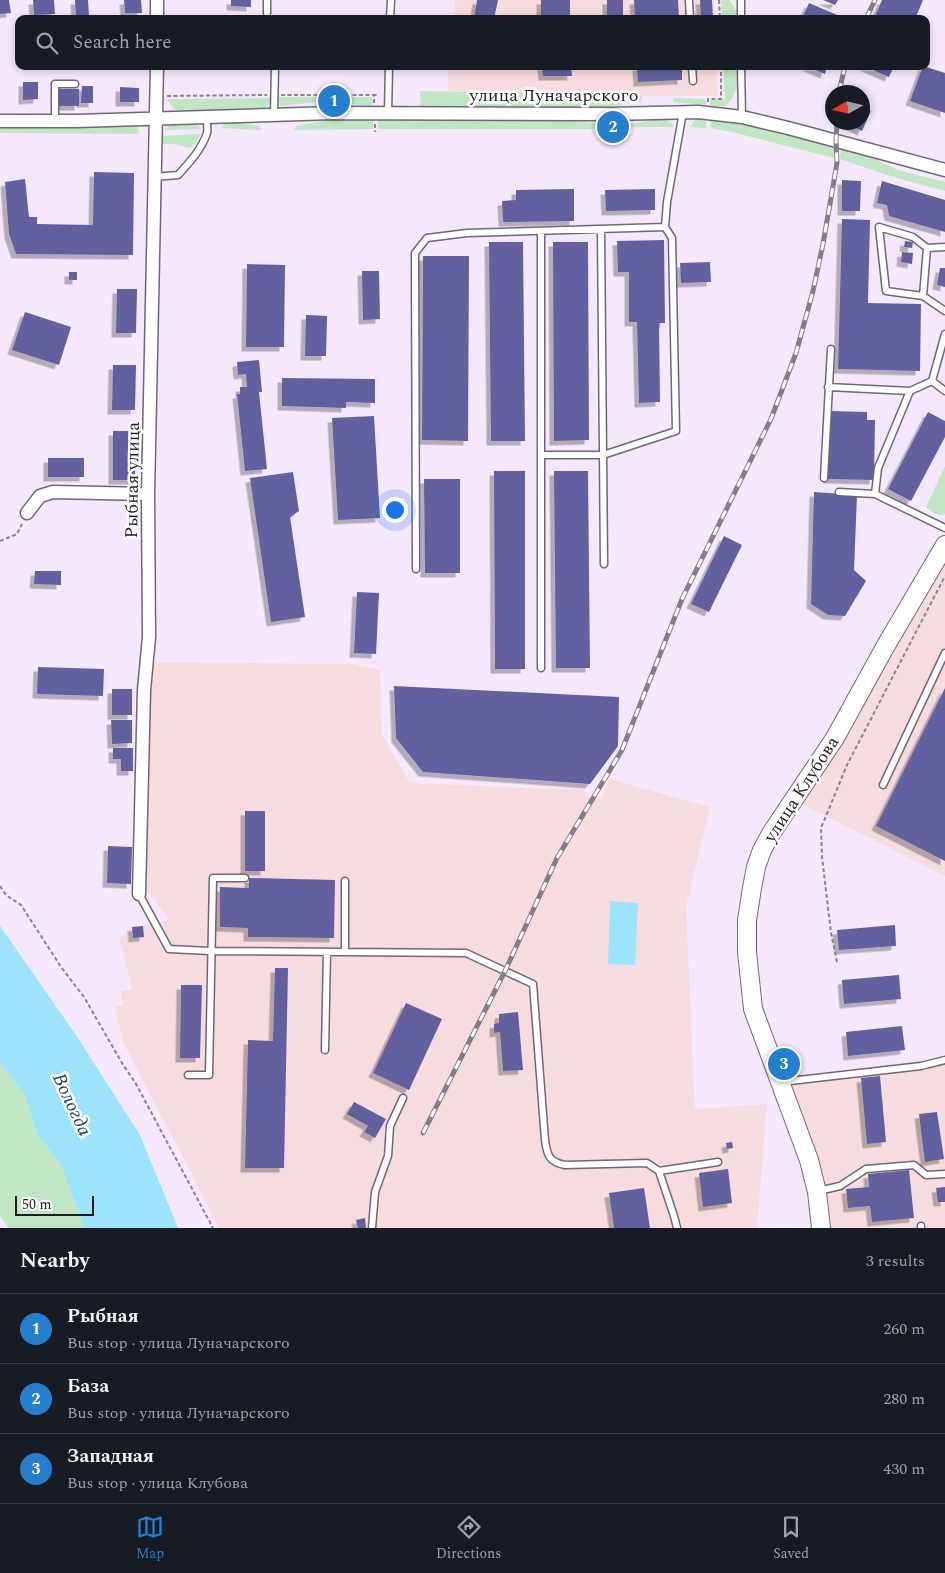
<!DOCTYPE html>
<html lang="en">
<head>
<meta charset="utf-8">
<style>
  body { margin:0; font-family:Spectral,serif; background:#242831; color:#f1f3f6 }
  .compass { position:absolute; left:825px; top:85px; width:45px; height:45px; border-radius:50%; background:#171b24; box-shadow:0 2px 8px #0003; rotate:262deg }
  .scale { position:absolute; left:15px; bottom:12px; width:79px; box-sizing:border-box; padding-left:5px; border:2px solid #201c22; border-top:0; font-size:14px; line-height:18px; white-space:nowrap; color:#201c22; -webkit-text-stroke:4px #fff; paint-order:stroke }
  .you { position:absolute; left:394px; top:509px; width:18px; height:18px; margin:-12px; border:4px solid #fff; border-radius:50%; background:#1a73e8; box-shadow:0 0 0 8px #1a73e833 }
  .badge { display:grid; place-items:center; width:32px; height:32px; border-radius:50%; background:#267fcc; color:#fff; font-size:16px; font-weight:700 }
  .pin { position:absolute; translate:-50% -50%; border:2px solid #fff; box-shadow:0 1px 5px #0006 }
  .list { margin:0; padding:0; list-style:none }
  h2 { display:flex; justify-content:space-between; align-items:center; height:65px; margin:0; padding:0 20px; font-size:21px }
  h2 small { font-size:16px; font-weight:400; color:#9ea1a6 }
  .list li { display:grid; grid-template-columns:32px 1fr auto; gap:15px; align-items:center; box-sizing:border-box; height:70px; padding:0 20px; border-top:1px solid #363941 }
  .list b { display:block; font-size:19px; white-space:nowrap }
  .list p { margin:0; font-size:16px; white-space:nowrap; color:#9ea1a6 }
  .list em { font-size:16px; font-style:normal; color:#9ea1a6 }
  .icon { flex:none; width:28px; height:28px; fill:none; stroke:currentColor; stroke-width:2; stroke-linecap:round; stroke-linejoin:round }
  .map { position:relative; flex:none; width:945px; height:1228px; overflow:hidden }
  .search { position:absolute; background:#171b24; box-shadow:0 2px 8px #0003; left:15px; right:15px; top:15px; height:55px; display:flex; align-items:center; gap:12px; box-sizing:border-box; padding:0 18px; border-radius:10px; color:#9ea1a6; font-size:19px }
  .sheet { height:275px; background:#171b24 }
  nav { display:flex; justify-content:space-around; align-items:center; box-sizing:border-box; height:70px; border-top:1px solid #363941; background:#171b24; font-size:14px; color:#9ea1a6 }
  nav a { display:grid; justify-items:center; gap:2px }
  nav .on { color:#267fcc }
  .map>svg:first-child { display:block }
  .industrial { fill:#f7dcdf }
  .green { fill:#c0e6c3 }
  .water { fill:#9ee3fc }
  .building { fill:#62619f; filter:url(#shadow) }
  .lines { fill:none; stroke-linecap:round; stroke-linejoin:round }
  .service-casing { stroke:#716576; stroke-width:9 }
  .minor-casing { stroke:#716576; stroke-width:15 }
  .secondary-casing { stroke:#716576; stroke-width:20 }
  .path { stroke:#8c8390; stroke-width:2; stroke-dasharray:4 2.5; stroke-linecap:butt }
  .service { stroke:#fff; stroke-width:6 }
  .minor { stroke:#fff; stroke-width:12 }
  .secondary { stroke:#fff; stroke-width:18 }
  .rail-casing { stroke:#857c89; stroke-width:5 }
  .rail { stroke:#fff; stroke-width:3; stroke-dasharray:9; stroke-linecap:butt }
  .labels { text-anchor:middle; stroke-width:5; stroke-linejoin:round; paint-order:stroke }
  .street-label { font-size:18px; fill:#201c22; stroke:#fff }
  .water-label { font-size:19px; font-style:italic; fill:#1b4351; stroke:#fff }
</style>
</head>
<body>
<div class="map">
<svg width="945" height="1228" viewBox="0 0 945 1228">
  <defs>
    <filter id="shadow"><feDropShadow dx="-4.5" dy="4.5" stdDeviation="0" flood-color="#0004"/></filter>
  </defs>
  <rect width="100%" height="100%" fill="#f6e8fc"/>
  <path class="industrial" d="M455,0H714L715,19H454Z
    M449,66H717L718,96L531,95L528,93L447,91Z
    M945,557V876L796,801Z
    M152,662L353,664L380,670L382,734L410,783L585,790L586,796L601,799L609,779L710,807L686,907L695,1109L767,1104L757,1228H219L123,1042L115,1006H123L121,991L132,989L119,938L132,927L155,924L170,919L146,890Z
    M945,1064V1228H829L825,1186L817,1158L791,1084L923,1069Z"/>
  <path class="green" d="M721,0H730L737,13L738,19H722Z
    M723,66H739C739,72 740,78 739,83C738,88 735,91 734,94C728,108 725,106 710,106V100L725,99Z
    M420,91L528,93L531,95L642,96L641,102L597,108H421Z
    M278,97H316V102L282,106L280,105Z
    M344,97H372L373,106C363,106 354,105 345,101Z
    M271,98L270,103L265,108L180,111L174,109L167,99Z
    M673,98L706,99V105L673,102Z
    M706,118V128L690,127L695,120Z
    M561,119L597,124L598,129H378V120Z
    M663,119L672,123L674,127H628V124Z
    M710,119L740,123L834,147V158L732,132L711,128Z
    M328,120H373V129L294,130L296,126Z
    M226,122H234L260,126L261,130L220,128Z
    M191,123L199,126L201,129L164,130C170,122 182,124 191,123Z
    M135,126L138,127L139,134L0,133V127L67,128Z
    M200,134L197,142L190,148L176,144H162L160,143L161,136Z
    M841,149L870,157L898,170L945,182V191L893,177L840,159Z
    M945,466V514C937,517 932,512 926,507Z
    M0,1062L24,1094L38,1136L60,1163L85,1228H8L0,1215Z"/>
  <path class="water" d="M610,901L638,903L635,965L608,964Z
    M0,926L76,1035L140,1135L178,1228H85L60,1163L38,1136L24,1094L0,1062Z"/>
  <path class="building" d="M0,0H9L11,13L0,14Z
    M33,0H54L55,14L34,15Z
    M75,0H88L89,16L76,17Z
    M124,0H141L142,13H125Z
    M231,0H251V7L231,6Z
    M477,0H498L494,19H474Z
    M541,0H570V19H541Z
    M607,0H623V19H607Z
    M634,0H678L679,19H635Z
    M700,0H712L713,19H701Z
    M823,0H838L835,5Z
    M882,0H923L915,19H874Z
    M809,3L842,17L841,19H802Z
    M542,66H571L572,76H543Z
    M637,66H682V80L638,82Z
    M806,66H827L825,74Z
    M864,66H894L889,77Z
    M923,66L945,73V113L910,101Z
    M23,82H38V99L23,100Z
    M82,86H93V103H81Z
    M120,87L139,88V102H120Z
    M58,89H79V106H59Z
    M862,107L871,111L862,131L847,124L848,122H862Z
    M94,172L134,173L133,255L16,254L9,234L5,182L25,179L29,217H37V224L93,225Z
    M842,180L861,181L860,211H842Z
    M882,181L945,200V232L889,216L887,205L877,203Z
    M574,189V221L503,222L502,201L516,200V190Z
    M655,189V210L606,211L605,190Z
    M842,219L870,220L868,303L921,304L920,371L838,369Z
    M664,240L665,323H659L660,402L639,403L637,322H629V272H618L617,241Z
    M905,241L913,242L912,248L904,247Z
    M489,242H523L525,441H491Z
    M553,242H588L589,440L554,441Z
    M902,252L913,253L912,264L901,262Z
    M423,256H469L468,441L422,440Z
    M710,262L711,282L681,283L680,263Z
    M247,264L285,265L284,347H246Z
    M940,268H945V287L937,285Z
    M362,271H379L380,319L363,320Z
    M69,272H77V280H69Z
    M117,289H137L136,333H116Z
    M25,312L71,327L59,365L12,350Z
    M306,315L327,316L326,356H305Z
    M259,360L262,392H259L267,469L245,471L237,394H240V387H247L246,374L238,375L237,362Z
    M113,365H136L135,410H112Z
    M282,378L375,379V403L346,402V408L282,406Z
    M829,411L867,412V420H875L874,480L828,479Z
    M928,412L945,421V437L911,501L888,489Z
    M374,416L380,518L338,520L332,418Z
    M113,431H135V480H113Z
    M48,458H84V477H48Z
    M494,471H525V669H495Z
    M554,471H588L590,668H556Z
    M293,472L299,511L290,517L305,617L271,622L250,478Z
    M424,479H460V573H425Z
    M814,492L857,495L854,570L866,581L845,616L828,615L811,604Z
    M724,536L742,545L709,612L691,604Z
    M35,571H61V585L34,584Z
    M357,592L379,593L376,654L354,653Z
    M38,667L104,669L103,696L37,694Z
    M394,686L619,697L618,746L590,784L423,772L396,738Z
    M945,688V861L876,826Z
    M112,689H132V715H112Z
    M111,720H132V743L112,744Z
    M113,748H133V771H121V759H113Z
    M245,811H265V871H245Z
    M108,846L132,847L131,884L107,883Z
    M249,878L335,880L334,938L248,937V928L220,927V887L249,888Z
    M895,925L896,946L839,950L837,930Z
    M143,926L144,937L133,938L132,927Z
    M275,968H288L284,1168H245L248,1040L273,1041Z
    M899,975L901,999L844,1004L842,980Z
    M181,985H202L200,1058H180Z
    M406,1003L442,1019L409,1090L373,1073Z
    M518,1012L523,1070L503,1071L500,1032L494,1033V1024L499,1023V1014Z
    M902,1026L905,1050L848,1056L846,1032Z
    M880,1076L886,1142L867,1144L861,1078Z
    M354,1102L386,1119L375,1138L364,1132L368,1126L347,1114Z
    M937,1112L944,1159L925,1162L919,1114Z
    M732,1142L733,1148L727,1149L726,1143Z
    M728,1169L732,1203L703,1207L699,1173Z
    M909,1170L914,1218L872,1222L870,1206L848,1208L846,1189L869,1187L868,1174Z
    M945,1187V1202H938L936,1188Z
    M644,1188L650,1228H614L609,1193Z
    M365,1218L366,1228H358L356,1220Z"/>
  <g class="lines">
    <g class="service-casing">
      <path id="service" d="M689,0L690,19
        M741,0V19
        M267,13V0
        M390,19L391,0
        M692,66L693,81
        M741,66L742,117
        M388,113L389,66
        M274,114L275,66
        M55,122V84H75
        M154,177L178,175C189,163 202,149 207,133C208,128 207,122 206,117
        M601,229L604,564
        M541,231V668
        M945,247L927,248L923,296L945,311
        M923,296L886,291L879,227L913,237L927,248
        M945,334L932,381L945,391
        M932,381L910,391L878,468L875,494L945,528
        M828,387L910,391
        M541,455H603L676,431L672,238L665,227
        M824,478L831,349
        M839,492L875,494
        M416,569L415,253L427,238L467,233L665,227L667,202L683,112
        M883,785L945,653
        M139,894L169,949L210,951L466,953L533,984L545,1140C547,1155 549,1162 565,1165L647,1163L659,1171L674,1216L677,1228
        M345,951V881
        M325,1050L327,952
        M188,1075H209L213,878H245
        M781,1082L921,1066L945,1060
        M659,1171L718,1162
        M818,1191L840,1186L866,1169L914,1165L926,1175L945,1174
        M921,1226V1228
        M372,1228L375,1192L388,1156L390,1126L403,1098"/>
    </g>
    <g class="minor-casing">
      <path id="minor" d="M157,19V0
        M0,121H76L333,113L610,114L698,112L742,117L788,128L945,170
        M27,513L40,496L53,492L148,494
        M139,894L144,690L149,637L148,494L157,66"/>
    </g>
    <g class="secondary-casing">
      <path id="secondary" d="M821,1228L817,1192L809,1160L753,1009L747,952V920L752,888L756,867L762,850L772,832L835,738L885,647L945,545"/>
    </g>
    <path class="path" d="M719,0L720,19
      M281,95H374
      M167,96L267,95
      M708,102V99H721V66
      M374,103V95H379
      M375,124V132
      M0,541L17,534L22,524
      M0,886L6,895L21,905L61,967L84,997L122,1063L136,1084L213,1228
      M837,962L831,933L822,857L821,828L847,765L945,576"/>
    <use href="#service" class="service"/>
    <use href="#minor" class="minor"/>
    <use href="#secondary" class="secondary"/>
    <g class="rail-casing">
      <path id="rail" d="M866,19L875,0
        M839,92L845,66
        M423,1133L505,971L557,858L622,750L682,599L771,419L796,353L813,291L823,244L837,163L836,141L837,122"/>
    </g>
    <use href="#rail" class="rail"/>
  </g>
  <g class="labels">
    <g class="street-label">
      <text x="554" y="101">улица Луначарского</text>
      <text transform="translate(132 480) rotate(-89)" y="6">Рыбная улица</text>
      <text transform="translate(801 789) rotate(-57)" y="6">улица Клубова</text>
    </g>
    <g class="water-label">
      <text transform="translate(73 1104) rotate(65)" y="7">Вологда</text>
    </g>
  </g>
</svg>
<svg class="compass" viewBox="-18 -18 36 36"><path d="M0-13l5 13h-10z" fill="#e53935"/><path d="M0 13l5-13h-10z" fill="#9ea1a6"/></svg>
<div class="scale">50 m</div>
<div class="you"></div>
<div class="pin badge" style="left:334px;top:101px">1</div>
<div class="pin badge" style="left:613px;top:127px">2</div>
<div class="pin badge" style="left:784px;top:1064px">3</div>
<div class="search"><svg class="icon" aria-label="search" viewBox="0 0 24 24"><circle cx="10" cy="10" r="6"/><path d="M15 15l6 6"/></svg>Search here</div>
</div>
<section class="sheet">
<h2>Nearby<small>3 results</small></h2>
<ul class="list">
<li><span class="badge">1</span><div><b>Рыбная</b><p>Bus stop · улица Луначарского</p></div><em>260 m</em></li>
<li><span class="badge">2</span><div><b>База</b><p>Bus stop · улица Луначарского</p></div><em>280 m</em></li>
<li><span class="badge">3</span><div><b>Западная</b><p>Bus stop · улица Клубова</p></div><em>430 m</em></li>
</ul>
</section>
<nav>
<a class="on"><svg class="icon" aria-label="map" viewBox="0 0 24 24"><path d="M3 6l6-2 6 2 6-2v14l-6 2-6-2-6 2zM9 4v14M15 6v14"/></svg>Map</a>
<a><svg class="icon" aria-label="directions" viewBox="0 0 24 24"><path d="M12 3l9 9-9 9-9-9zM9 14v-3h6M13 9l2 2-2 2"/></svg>Directions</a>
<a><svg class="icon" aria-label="saved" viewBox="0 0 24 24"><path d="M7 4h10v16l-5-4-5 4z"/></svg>Saved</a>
</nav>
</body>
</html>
